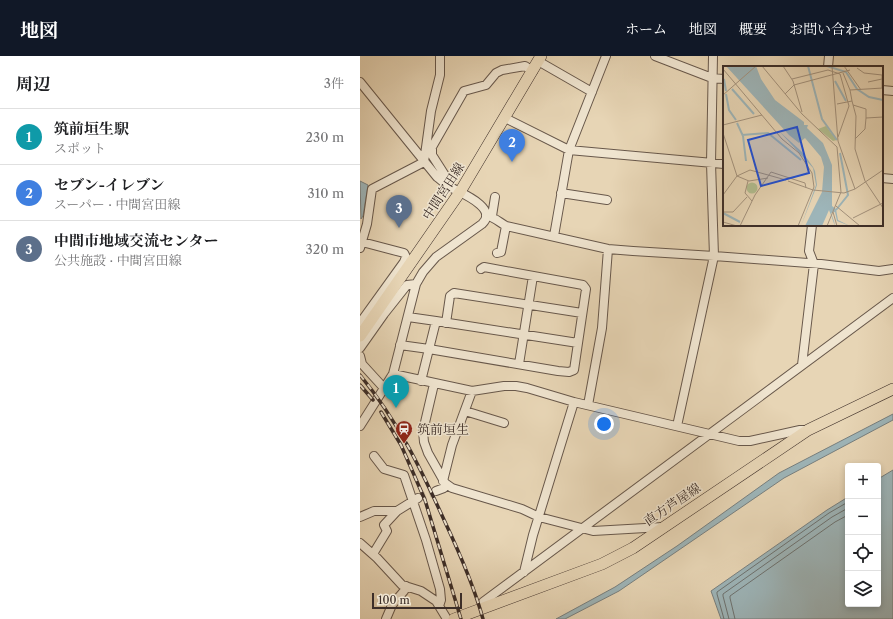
<!DOCTYPE html>
<html lang="ja">
<head>
<meta charset="utf-8">
<style>
  body { margin:0; font-family:"Libre Caslon Text","Noto Serif JP",serif; background:#f6f6f6; color:#202124 }
  .controls { position:absolute; right:12px; bottom:12px; display:grid; overflow:hidden; border-radius:4px; box-shadow:0 2px 6px #0003 }
  .controls button { width:36px; height:36px; display:grid; place-items:center; padding:0; border:0; border-bottom:1px solid #e0e0e0; background:#fff; color:#202124; font:20px sans-serif }
  .scale { position:absolute; left:12px; bottom:10px; width:90px; box-sizing:border-box; padding-left:4px; border:2px solid #3d2e28; border-top:0; font-size:11px; line-height:14px; white-space:nowrap; color:#3d2e28; -webkit-text-stroke:3px #efe4cf; paint-order:stroke }
  .you { position:absolute; left:244px; top:368px; width:14px; height:14px; margin:-10px; border:3px solid #fff; border-radius:50%; background:#1a73e8; box-shadow:0 0 0 6px #1a73e833 }
  .badge { display:grid; place-items:center; width:26px; height:26px; border-radius:50%; background:#111827; color:#fff; font-size:13px; font-weight:700 }
  .pin { position:absolute; translate:-50% -33px; filter:drop-shadow(0 1px 2px #0008) }
  .pin::after { content:''; position:absolute; top:21px; width:14px; height:12px; background:inherit; clip-path:polygon(0 0,100% 0,50% 100%) }
  .list { margin:0; padding:0; list-style:none }
  h2 { display:flex; justify-content:space-between; align-items:center; height:52px; margin:0; padding:0 16px; font-size:17px }
  h2 small { font-size:13px; font-weight:400; color:#757577 }
  .list li { display:grid; grid-template-columns:26px 1fr auto; gap:12px; align-items:center; box-sizing:border-box; height:56px; padding:0 16px; border-top:1px solid #e0e0e0 }
  .list b { display:block; font-size:15px; white-space:nowrap }
  .list p { margin:0; font-size:13px; white-space:nowrap; color:#757577 }
  .list em { font-size:13px; font-style:normal; color:#757577 }
  .icon { flex:none; width:22px; height:22px; fill:none; stroke:currentColor; stroke-width:2; stroke-linecap:round; stroke-linejoin:round }
  .map { position:relative; flex:none; width:533px; height:563px; overflow:hidden }
  header { display:flex; align-items:center; gap:24px; box-sizing:border-box; height:56px; padding:0 20px; background:#111827; color:#fff }
  header strong { font-size:19px }
  nav { display:flex; gap:22px; margin-inline-start:auto; font-size:14px }
  main { display:flex }
  aside { flex:1; background:#fff }
  .map>svg:first-child { display:block }
  .water { fill:#9db5b9; stroke:#777f7f }
  .lines { fill:none; stroke-linecap:round; stroke-linejoin:round }
  .shore { stroke:#6d7270; stroke-width:1 }
  .minor-tunnel { stroke:#c5b499; stroke-width:8; stroke-dasharray:8 4; stroke-linecap:butt }
  .minor-casing { stroke:#68584b; stroke-width:10 }
  .major-casing { stroke:#3d2e28; stroke-width:12 }
  .minor { stroke:#efe4cf; stroke-width:8 }
  .major { stroke:#e7d5b5; stroke-width:11 }
  .rail-casing { stroke:#3d2e28; stroke-width:3.5 }
  .rail { stroke:#efe4cf; stroke-width:2; stroke-dasharray:6; stroke-linecap:butt }
  .labels { text-anchor:middle; stroke-width:3; stroke-linejoin:round; paint-order:stroke }
  .street-label { font-size:13px; fill:#3d2e28; stroke:#efe4cf }
  .poi-label { font-size:13px; fill:#3d2e28; stroke:#efe4cf; text-anchor:start }
  .inset-river { fill:none; stroke:#9db5b9; stroke-width:2 }
  .inset-road { fill:none; stroke:#a3927d; stroke-width:1 }
  .view { fill:#1d4ed8; fill-opacity:0.15; stroke:#1d4ed8; stroke-width:2 }
  .inset-edge { fill:none; stroke:#3d2e28; stroke-width:2 }
</style>
</head>
<body>
<header>
<strong>地図</strong>
<nav><a>ホーム</a><a>地図</a><a>概要</a><a>お問い合わせ</a></nav>
</header>
<main>
<aside>
<h2>周辺<small>3件</small></h2>
<ul class="list">
<li><span class="badge" style="background:#0f9aa8">1</span><div><b>筑前垣生駅</b><p>スポット</p></div><em>230 m</em></li>
<li><span class="badge" style="background:#3f7fe0">2</span><div><b>セブン-イレブン</b><p>スーパー · 中間宮田線</p></div><em>310 m</em></li>
<li><span class="badge" style="background:#5c6f8a">3</span><div><b>中間市地域交流センター</b><p>公共施設 · 中間宮田線</p></div><em>320 m</em></li>
</ul>
</aside>
<div class="map">
<svg width="533" height="563" viewBox="0 0 533 563">
  <rect width="100%" height="100%" fill="#e7d5b5"/>
  <filter id="stains"><feTurbulence type="fractalNoise" baseFrequency=".005" numOctaves="4"/><feColorMatrix values="0 0 0 0 .2 0 0 0 0 .09 0 0 0 0 .02 0 0 0 .5 -.17"/></filter>
  <radialGradient id="worn" r=".72"><stop offset=".6" stop-color="#630" stop-opacity="0"/><stop offset="1" stop-color="#630" stop-opacity=".3"/></radialGradient>
  <path class="water" d="M0,125L8,129L3,160L1,163Z
    M533,358V364L424,422L259,535L205,563H196L255,531L317,490L419,417Z
    M533,414V563H361L351,535L467,454L488,441V548H518V423Z"/>
  <g class="lines">
    <path class="shore" d="M364,563L357,538V536L469,457L488,446
      M369,563L363,540V538L472,461L488,452
      M375,563L370,542V540L475,466L488,459"/>
    <path class="minor-tunnel" d="M58,442L76,435"/>
    <g class="minor-casing">
      <path id="minor" d="M295,0L352,22L364,23
        M178,5L232,36
        M468,11L469,0
        M0,26L77,121C81,124 85,128 90,131C101,137 139,152 122,168L76,201L63,216L56,228L33,318L0,370
        M522,34L533,35
        M145,62L209,94L364,108
        M64,106L71,55L80,19V0
        M522,122L533,123
        M84,127L86,121L72,99V91L104,35L126,29L136,17L142,14L165,10L173,15
        M201,137L247,144
        M126,159C134,161 139,166 146,170L248,193L273,195L354,200L461,208L519,215L533,213
        M132,160L135,141
        M194,180L209,94L246,0
        M0,192L7,168L12,133L64,106
        M137,197L141,196L146,170
        M121,213L124,211L223,229L226,233L214,314L209,316L198,315L69,293L76,265L218,287
        M48,261L76,265
        M0,267L44,206L46,201L44,197L2,186
        M86,267L90,240L94,237L222,257
        M40,289L69,293L61,325
        M0,292L24,258L47,229L56,228
        M0,300L2,308L23,331
        M159,308L173,220
        M442,309L454,208L449,195L452,169
        M33,318L112,335L144,330H156L167,332L214,346L379,385H390L440,374H448
        M74,328L63,375L64,386L68,397L85,427L92,432L162,453L179,461L233,475L303,471
        M228,349L242,272L248,193
        M105,355L144,367
        M317,370L354,200L351,107L353,0
        M14,400L24,413L44,419L66,484L80,533L81,544L79,550
        M83,425L92,389L112,335
        M76,435L84,432L85,427
        M0,461L14,455H37L58,442
        M0,487L17,502L42,529L61,535L76,545L87,563
        M13,498L27,475L24,469L37,455
        M164,516L173,479L214,346
        M121,553L123,546L533,242
        M26,563L32,549L44,535L46,530"/>
    </g>
    <g class="major-casing">
      <path id="major" d="M0,280L100,136L181,0
        M94,563L242,508L273,492L448,374L533,333"/>
    </g>
    <use href="#minor" class="minor"/>
    <use href="#major" class="major"/>
    <g class="rail-casing">
      <path id="rail" d="M0,319C38,365 61,413 85,466C100,498 114,530 123,563
        M0,329L13,344
        M21,356L41,389L65,444L101,563"/>
    </g>
    <use href="#rail" class="rail"/>
  </g>
  <defs>
    <g id="station-pin" transform="scale(0.9)"><path d="M0 17L-7.5 6A9.5 9.5 0 1 1 7.5 6Z" fill="#8f2418" stroke="#efe4cf"/><path d="M-3-6H3Q5-6 5-4V2Q5 4 3 4L4.5 6H3L1.5 4h-3L-3 6H-4.5L-3 4Q-5 4-5 2V-4Q-5-6-3-6ZM-3.5-4v3h7v-3ZM-3.5 1v1.5H-2V1ZM2 1v1.5H3.5V1Z" fill="#fff"/></g>
  </defs>
  <g fill-rule="evenodd">
    <use href="#station-pin" x="44" y="373"/>
  </g>
  <g class="labels">
    <g class="street-label">
      <text transform="translate(83 135) rotate(-57)" y="5">中間宮田線</text>
      <text transform="translate(312 448) rotate(-34)" y="5">直方芦屋線</text>
    </g>
    <g class="poi-label">
      <text x="57" y="378">筑前垣生</text>
    </g>
  </g>
  <g transform="translate(363 10)">
    <rect width="160" height="160" fill="#e7d5b5"/>
    <path d="M103,60L108,67L114,74L110,75L95,63ZM23.5 122a5.5 5.5 0 1 1 11 0a5.5 5.5 0 1 1-11 0Z" fill="#b2be90"/>
    <path d="M0,0L57,66L78,85L83,91L90,101L92,105L94,119L93,122L78,160L93,119L90,102L57,66ZM3,0H33L38,13L52,34L81,56V59H85L84,62L100,77L109,99V140L113,143L115,154L127,160L114,155L112,146L108,147L111,155L112,160L106,144L99,160H82L99,126L101,101L98,91L82,72L76,77L66,69Z" fill="#9db5b9"/>
    <path class="inset-river" d="M85,0L99,53L114,74M104,0L123,6L134,23L146,31L160,34M1,13L3,25M112,15L123,35M9,23L31,48M3,28L6,44L13,54M14,57L20,70L23,95M19,69L45,67L78,94M113,144L125,129L117,87M0,147L17,156"/>
    <path class="inset-road" d="M39,0L79,48L114,81L118,126L104,160M60,0L70,15L79,46M109,0L115,75L132,123M121,0L138,24M134,2L141,7L159,9V22M0,3L59,73L76,87L89,107L91,121L75,160M120,7L127,24L160,22M69,13L105,4L117,8L126,40L115,71M145,16L159,13M62,28L71,19L127,4M0,29L33,0M129,35L133,50L132,83L142,115M114,38L129,35L127,24M130,39L143,43V52L142,63L132,73M143,52L160,51M0,59L39,49M0,67L14,110M14,110L26,115L45,112M25,115L22,127L29,135M65,115L90,124L121,127L132,123L160,104M142,115L160,142M0,129L14,110L27,104L63,114M113,140L137,160M0,146H10L24,131M110,146L114,160M130,152L160,137M0,156L14,160M17,160L32,129L48,106L82,117L83,122"/>
    <path class="view" d="M74,61L86,107L38,120L25,74Z"/>
    <rect width="160" height="160" class="inset-edge"/>
  </g>
  <rect width="100%" height="100%" filter="url(#stains)"/>
  <rect width="100%" height="100%" fill="url(#worn)"/>
</svg>
<div class="controls">
<button>+</button>
<button>−</button>
<button><svg class="icon" aria-label="locate" viewBox="0 0 24 24"><circle cx="12" cy="12" r="6"/><path d="M12 2v4M12 18v4M2 12h4M18 12h4"/></svg></button>
<button><svg class="icon" aria-label="layers" viewBox="0 0 24 24"><path d="M12 4l9 5-9 5-9-5zM3 14l9 5 9-5"/></svg></button>
</div>
<div class="scale">100 m</div>
<div class="you"></div>
<div class="pin badge" style="left:36px;top:352px;background:#0f9aa8">1</div>
<div class="pin badge" style="left:152px;top:106px;background:#3f7fe0">2</div>
<div class="pin badge" style="left:39px;top:172px;background:#5c6f8a">3</div>
</div>
</main>
</body>
</html>
